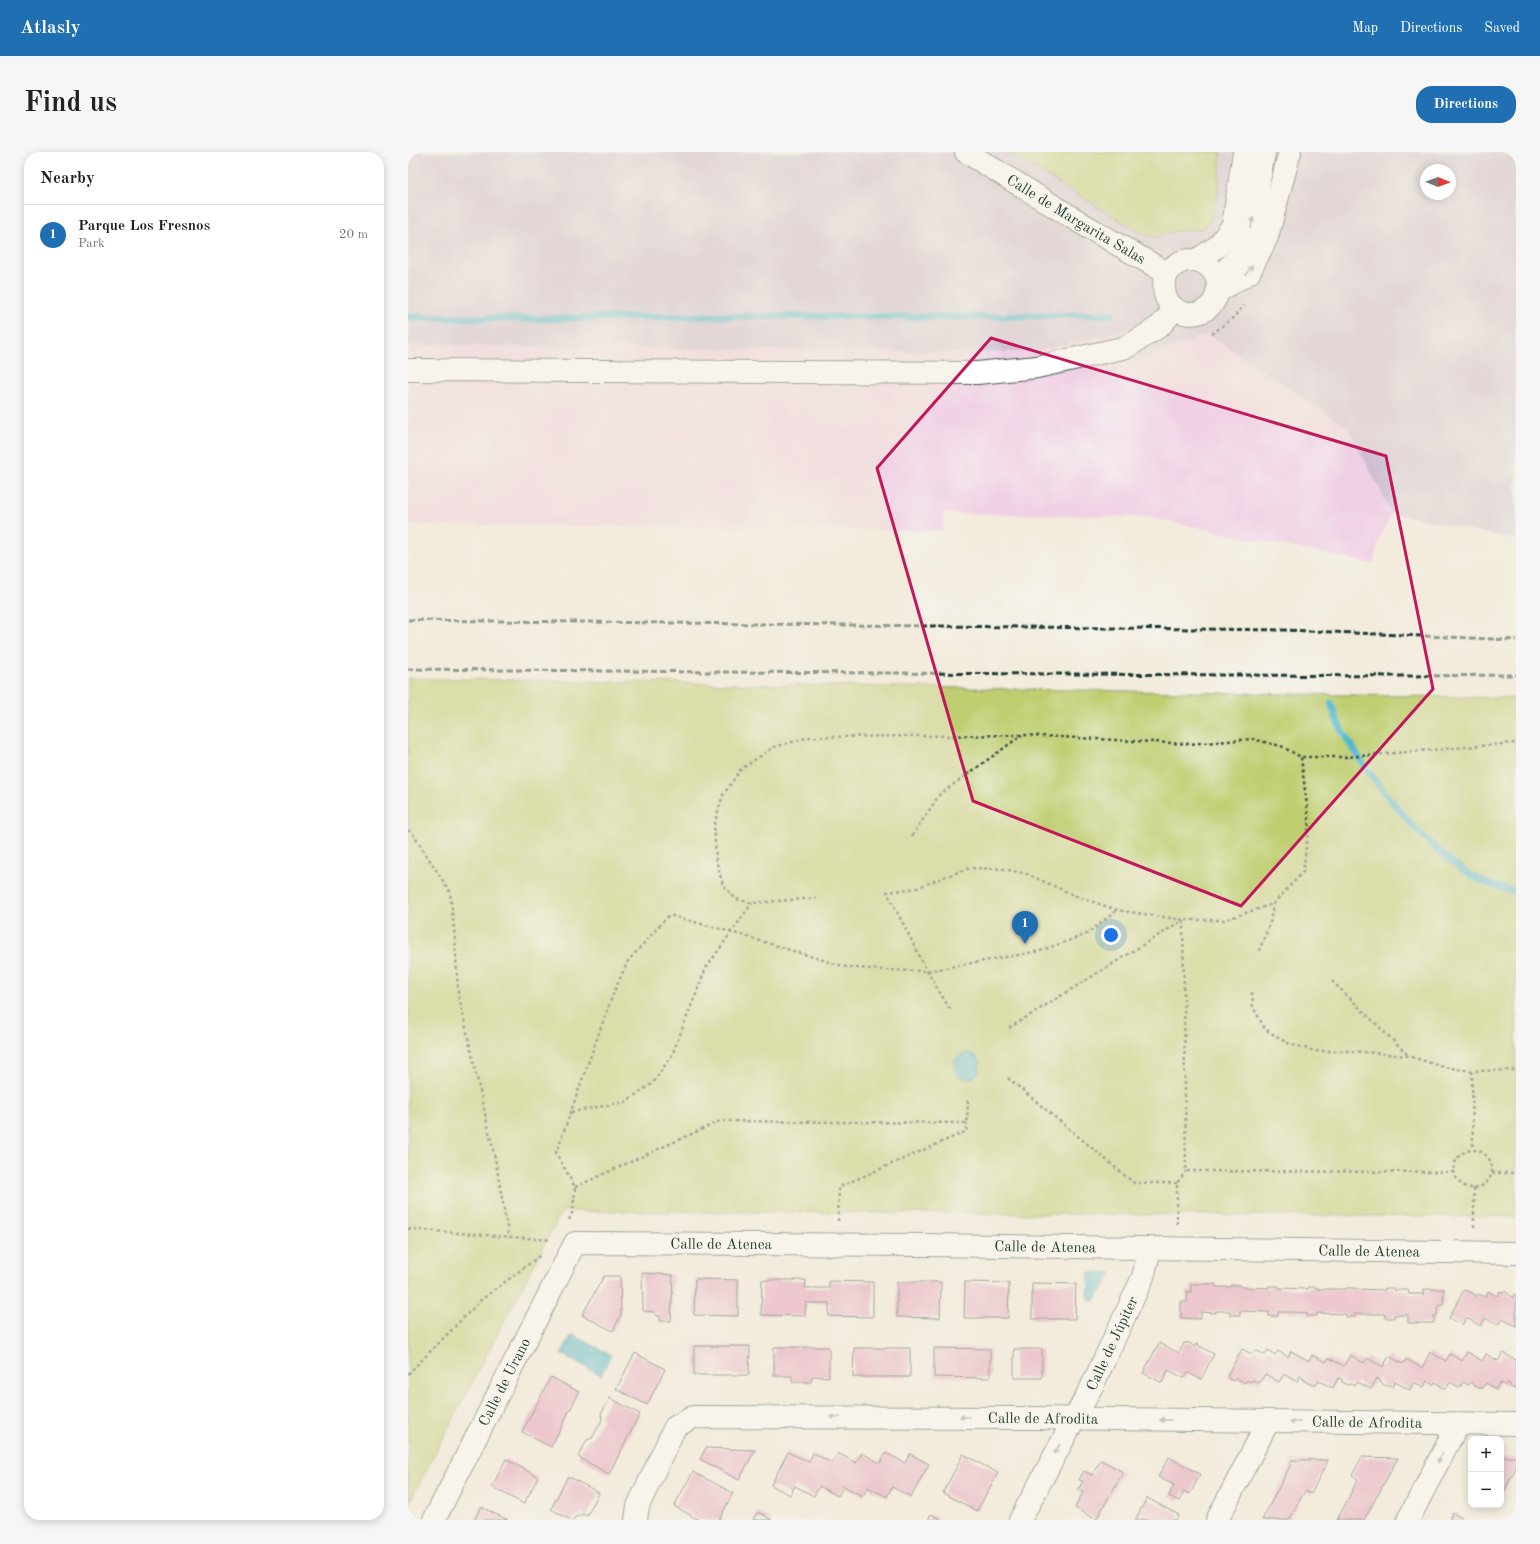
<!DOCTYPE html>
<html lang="en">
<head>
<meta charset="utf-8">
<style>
  body { margin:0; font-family:"Old Standard TT",serif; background:#f6f6f6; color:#222 }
  .controls { position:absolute; right:12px; bottom:12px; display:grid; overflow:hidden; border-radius:8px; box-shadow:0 2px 10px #0003 }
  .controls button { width:36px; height:36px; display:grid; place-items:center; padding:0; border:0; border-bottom:1px solid #e0e0e0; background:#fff; color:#222; font:20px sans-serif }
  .compass { position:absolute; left:1012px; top:12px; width:36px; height:36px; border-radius:50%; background:#fff; box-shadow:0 2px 10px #0003; rotate:91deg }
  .you { position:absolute; left:703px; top:783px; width:14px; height:14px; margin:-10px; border:3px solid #fff; border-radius:50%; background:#1a73e8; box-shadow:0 0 0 6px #1a73e833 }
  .badge { display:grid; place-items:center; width:26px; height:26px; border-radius:50%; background:#1f6fb2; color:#fff; font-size:13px; font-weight:700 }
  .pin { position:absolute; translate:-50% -33px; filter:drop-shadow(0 1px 2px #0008) }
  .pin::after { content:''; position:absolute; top:21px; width:14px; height:12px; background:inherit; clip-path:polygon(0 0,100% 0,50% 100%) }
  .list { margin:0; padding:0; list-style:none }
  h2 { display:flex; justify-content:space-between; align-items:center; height:52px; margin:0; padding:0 16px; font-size:17px }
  h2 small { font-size:13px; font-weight:400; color:#767676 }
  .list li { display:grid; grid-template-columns:26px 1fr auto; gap:12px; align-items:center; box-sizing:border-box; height:60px; padding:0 16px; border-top:1px solid #e0e0e0 }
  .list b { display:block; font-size:15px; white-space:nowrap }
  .list p { margin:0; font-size:13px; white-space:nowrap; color:#767676 }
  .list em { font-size:13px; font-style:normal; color:#767676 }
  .map { position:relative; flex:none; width:1108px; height:1368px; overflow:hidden; border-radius:16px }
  header { display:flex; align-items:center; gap:24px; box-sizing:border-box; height:56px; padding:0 20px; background:#1f6fb2; color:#fff }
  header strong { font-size:19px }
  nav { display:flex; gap:22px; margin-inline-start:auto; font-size:14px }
  .intro { display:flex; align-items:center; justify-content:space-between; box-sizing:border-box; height:96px; padding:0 24px }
  h1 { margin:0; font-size:28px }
  .button { padding:10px 18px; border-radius:16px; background:#1f6fb2; color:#fff; font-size:14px; font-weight:700 }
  main { display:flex; gap:24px; padding:0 24px }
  aside { flex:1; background:#fff; border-radius:16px; box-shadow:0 2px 10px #0003 }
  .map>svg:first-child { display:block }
  .built { fill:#f0d0e4 }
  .industrial { fill:#cebed1; fill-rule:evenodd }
  .green { fill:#bfce70; stroke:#6f8652 }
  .water { fill:#4eb7cc; stroke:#367a80 }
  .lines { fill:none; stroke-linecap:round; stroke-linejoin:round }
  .stream { stroke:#4eb7cc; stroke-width:7 }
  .building { fill:#e59ebf }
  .minor-casing { stroke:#3f574d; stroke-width:24 }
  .path { stroke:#3f574d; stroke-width:2.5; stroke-dasharray:3 3; stroke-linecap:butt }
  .minor { stroke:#fff; stroke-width:22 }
  .rail { stroke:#1f3d34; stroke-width:3; stroke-dasharray:6 3; stroke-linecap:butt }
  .oneway { fill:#8f9e9a }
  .marked { fill:none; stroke:#c2185b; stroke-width:3; stroke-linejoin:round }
  .labels { text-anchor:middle; stroke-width:3; stroke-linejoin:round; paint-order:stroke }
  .street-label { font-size:15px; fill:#1f3d34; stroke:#f6f6f2 }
</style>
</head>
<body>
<header>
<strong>Atlasly</strong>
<nav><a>Map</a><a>Directions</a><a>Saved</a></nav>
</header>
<div class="intro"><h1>Find us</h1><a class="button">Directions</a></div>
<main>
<aside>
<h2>Nearby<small></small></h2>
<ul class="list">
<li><span class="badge">1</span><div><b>Parque Los Fresnos</b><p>Park</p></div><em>20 m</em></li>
</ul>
</aside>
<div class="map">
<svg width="1108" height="1368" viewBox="0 0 1108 1368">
  <rect width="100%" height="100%" fill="#f6f6f2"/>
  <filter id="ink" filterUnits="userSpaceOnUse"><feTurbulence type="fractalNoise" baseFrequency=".025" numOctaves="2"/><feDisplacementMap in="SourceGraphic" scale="8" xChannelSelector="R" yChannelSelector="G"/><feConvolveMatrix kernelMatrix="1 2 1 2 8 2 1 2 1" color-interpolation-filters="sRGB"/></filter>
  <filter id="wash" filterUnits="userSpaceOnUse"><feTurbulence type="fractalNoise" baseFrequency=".012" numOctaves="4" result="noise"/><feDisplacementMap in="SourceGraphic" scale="16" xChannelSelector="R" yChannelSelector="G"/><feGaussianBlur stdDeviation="0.9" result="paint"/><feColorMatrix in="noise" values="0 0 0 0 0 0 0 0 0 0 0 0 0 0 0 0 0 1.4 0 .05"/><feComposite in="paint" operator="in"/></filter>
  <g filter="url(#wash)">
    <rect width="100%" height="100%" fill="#f3ebdb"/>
    <path class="built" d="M710,180L725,210L800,182L940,276L984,361L970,391L965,412L739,365L535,361L534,379L223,374L0,373V193L570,201L630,199Z"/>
    <path class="industrial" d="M0,0H1108V388L984,361L940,276L800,182L725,210L719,195L710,180L630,199L570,201L0,193ZM1018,18H1042V42H1018Z"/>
    <path class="green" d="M599,0H813C812,15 810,67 798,74C790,79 777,78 768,79C752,82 753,89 735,82Z
      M0,526L1108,546V1065L154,1059L0,1353Z"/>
    <path class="water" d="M546 914a13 13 0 1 1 26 0a13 13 0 1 1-26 0Z
      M681,1120L704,1121L687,1149H680Z
      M164,1182L203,1203L193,1223L153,1202Z"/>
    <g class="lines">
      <path class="stream" d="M0,165L123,167L307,164L571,165L704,162
        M923,551C926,560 928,569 933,577C940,590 949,602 957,615C986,654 1025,702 1068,726C1080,732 1095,737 1108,740"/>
    </g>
    <g id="blocks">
      <path class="building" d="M234,1121L265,1123L263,1169H252V1164H249L246,1160L235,1159Z
        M196,1124H212L213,1163L205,1179L174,1163Z
        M287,1127L330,1128V1164L286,1163Z
        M354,1128H398L397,1136H421V1129L465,1130V1165L421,1164V1151H398L397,1164L353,1163Z
        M489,1130H533L532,1166L489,1165Z
        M557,1130L601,1131L600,1166H556Z
        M624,1131L668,1132L667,1167H624Z
        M783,1132H808V1135H823V1133H832V1135L861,1136V1134H870L871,1136L900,1137V1135H909V1137H939V1136H947V1137L977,1138V1136H986V1138H1000L1001,1142H1016V1137H1036L1035,1153L1030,1154L1029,1164H1026V1171H1000V1163H986V1166H977V1162H947V1165H938V1162L909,1161V1164H899V1161L885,1160H870V1164H861V1160L832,1159V1163H822V1159H808V1161L793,1160V1167L773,1166V1150H779V1139L783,1140Z
        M1056,1138L1065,1141L1068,1145L1070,1142L1077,1145L1080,1139L1089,1144L1092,1139L1094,1140L1097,1139L1105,1146L1106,1142L1108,1143V1174L1094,1167L1090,1173L1077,1166L1073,1174L1058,1166L1054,1173L1041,1166Z
        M751,1191L771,1201L776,1191H782L786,1195L788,1192L806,1202L793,1227L780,1221L776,1226L760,1218L754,1231L735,1221Z
        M286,1194H342L341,1223H286Z
        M366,1195H421V1225L404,1224L403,1230H384V1224H366Z
        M446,1196H502V1225H445Z
        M526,1196L582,1197V1226L526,1225Z
        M606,1197H634V1226H606Z
        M834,1197L844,1202L847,1198L857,1203L860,1198L867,1203L870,1199L880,1205L883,1199L901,1209L904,1203L918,1210L921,1206L936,1214L942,1203L956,1211L959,1206L975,1215L981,1204L995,1212L998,1207L1014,1216L1022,1200L1038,1209L1042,1202L1054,1209L1059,1200L1074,1209L1078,1202L1090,1209L1095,1201L1108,1208V1237L1102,1235V1232L1100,1230L1098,1234L1092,1230L1088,1237L1078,1231L1075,1236H1071L1066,1234L1063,1230L1061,1233L1055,1230L1052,1236L1042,1230L1039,1236H1035L1027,1230L1025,1233L1019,1229L1016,1235L1006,1230L1002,1238L987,1230L985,1235L982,1233L979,1234L973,1231L972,1228L969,1226L963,1237L949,1230L946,1234L943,1232L940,1233L934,1230V1227L930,1226L925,1236L911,1229L908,1233L902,1232L896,1229L895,1226L892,1224L889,1230L876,1222L871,1230L857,1222L851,1231L845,1228L842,1230L839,1228L837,1231L828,1226L825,1229L820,1226V1222Z
        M227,1201L257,1217L239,1253L208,1237Z
        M143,1225L171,1240L143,1295L114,1280Z
        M202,1246L232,1262L201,1322L170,1305L179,1288L184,1286L194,1268L193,1262Z
        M298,1296L347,1298L331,1328L292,1307Z
        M380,1300L401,1310L405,1301L424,1311L430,1301L448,1311L454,1301L472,1311L478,1301L497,1311L502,1302L521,1312L503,1345L484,1335L479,1345L460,1335L455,1344L435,1334L430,1344L411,1334L406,1344L387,1334L382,1343L363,1333Z
        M555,1302L590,1321L569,1359L535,1341Z
        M761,1305L792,1322L782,1342L776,1339L771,1349L761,1344L766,1333L750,1325Z
        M954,1305L990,1306L956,1368H929L950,1327L944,1323Z
        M1093,1305H1108V1316L1093,1345Z
        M98,1307L130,1325L116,1352L84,1335Z
        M693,1308L715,1320L688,1368L667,1356L675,1340L670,1338L675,1329L671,1328L676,1319L684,1323Z
        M884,1308H920L903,1342L897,1339L881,1368H854L883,1312H882Z
        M285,1320L325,1341L311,1368H291L266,1354Z
        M160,1324L191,1341L179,1364L175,1362L166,1366V1368H163L143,1357Z
        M739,1346L771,1363L768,1368H727Z
        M73,1355L100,1368H66Z
        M350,1360L364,1368H345Z
        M1045,1361L1057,1368H1041Z
        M523,1362L534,1368H520Z"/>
    </g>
  </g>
  <g filter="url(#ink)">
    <use href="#blocks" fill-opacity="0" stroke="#3f574d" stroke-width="1"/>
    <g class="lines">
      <g class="minor-casing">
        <g id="minor">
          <path id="s1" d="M558,0L678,74L759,121"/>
          <circle cx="783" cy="135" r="27"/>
          <path d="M789,108L810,94L825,73L836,0"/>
          <path d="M809,127L829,106L842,80L856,0"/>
          <path d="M809,140L841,121L859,85L882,0"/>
          <path d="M0,218L569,221L629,215L719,195L752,174L767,157"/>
          <path id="s2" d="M26,1368L167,1091L515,1093L1108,1101"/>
          <path id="s3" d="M228,1368L230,1354L267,1275L285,1265L623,1266L1108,1272"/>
          <path id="s4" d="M612,1368L684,1234L735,1125L742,1097"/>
          <path d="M809,1368L860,1270"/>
          <path d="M1000,1368L1050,1272"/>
        </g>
      </g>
      <path class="path" d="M804,182L826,165L836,153
        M0,678L5,682L42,740L47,786L50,840L88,1011L101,1086
        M504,684L532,642L614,583
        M409,746L344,751L328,747L315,733L308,708L306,673L315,643L333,617L366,595L402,585L615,583L782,592L844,587L873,594L893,605H938L1108,591
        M775,768L778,1019L1046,1020
        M851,799L862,771L865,752
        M924,829L1001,904
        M844,840L845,855L857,877L879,891L907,899H943L1001,904L1035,915L1064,919L1108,918
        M542,857L519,819L479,740L509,736L536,725L562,716L596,717L619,722L668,744L709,758L775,768H816L865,752L895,720L901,671L893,605
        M601,876L775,768
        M1064,919L1065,997
        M600,926L726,1031H769
        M163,960L217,950L245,931L264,903L298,816L344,751
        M1046 1017a19 19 0 1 1 38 0a19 19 0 1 1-38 0Z
        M1084,1021H1108
        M167,1035L312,969L559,971L560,947
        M1066,1036V1076
        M161,1068L165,1059L167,1035L148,1001L205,842L220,809L261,763L323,780L438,815L475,818L519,819L632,799L679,782L709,758
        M430,1069L431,1035L559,979V971
        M769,1072V1031L778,1019
        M0,1077L143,1088
        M0,1222L73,1148L134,1102"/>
      <use href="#minor" class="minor"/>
      <path class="rail" d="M0,468L878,478L1108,488
        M0,517L307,520L997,524L1108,523"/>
    </g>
    <defs><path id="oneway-solid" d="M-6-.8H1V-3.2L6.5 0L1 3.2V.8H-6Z"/></defs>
    <g class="oneway">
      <use href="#oneway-solid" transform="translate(844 71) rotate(-80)"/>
      <use href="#oneway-solid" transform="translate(841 118) rotate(-52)"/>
      <use href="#oneway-solid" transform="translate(427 1265) rotate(-180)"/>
      <use href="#oneway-solid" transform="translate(557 1265) rotate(-180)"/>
      <use href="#oneway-solid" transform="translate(757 1268) rotate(-179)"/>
      <use href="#oneway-solid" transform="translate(887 1270) rotate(-179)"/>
      <use href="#oneway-solid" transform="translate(649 1297) rotate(118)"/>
      <use href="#oneway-solid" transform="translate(1032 1306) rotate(117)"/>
    </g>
  </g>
  <path d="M0 0H1108V1368H0ZM583,186L978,304L1025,537L833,754L565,649L469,316Z" fill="#f3ebdb" fill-opacity=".55" fill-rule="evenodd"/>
  <path class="marked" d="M583,186L978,304L1025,537L833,754L565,649L469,316Z"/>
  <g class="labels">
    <g class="street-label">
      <text dy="5" stroke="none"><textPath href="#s1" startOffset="129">Calle de Margarita Salas</textPath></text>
      <text dy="5" stroke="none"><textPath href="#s2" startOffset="457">Calle de Atenea</textPath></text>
      <text dy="5" stroke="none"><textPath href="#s2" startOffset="781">Calle de Atenea</textPath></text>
      <text dy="5" stroke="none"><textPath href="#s2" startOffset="1105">Calle de Atenea</textPath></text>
      <text dy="5" stroke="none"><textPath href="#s4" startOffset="199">Calle de Júpiter</textPath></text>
      <text dy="5" stroke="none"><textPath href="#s2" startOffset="155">Calle de Urano</textPath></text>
      <text dy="5" stroke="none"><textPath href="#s3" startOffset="472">Calle de Afrodita</textPath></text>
      <text dy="5" stroke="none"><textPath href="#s3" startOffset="796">Calle de Afrodita</textPath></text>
    </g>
  </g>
</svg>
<div class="controls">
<button>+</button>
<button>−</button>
</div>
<svg class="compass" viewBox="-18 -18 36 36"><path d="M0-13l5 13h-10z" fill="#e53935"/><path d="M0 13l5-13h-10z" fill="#767676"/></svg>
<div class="you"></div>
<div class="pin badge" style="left:617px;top:792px">1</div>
</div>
</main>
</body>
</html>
